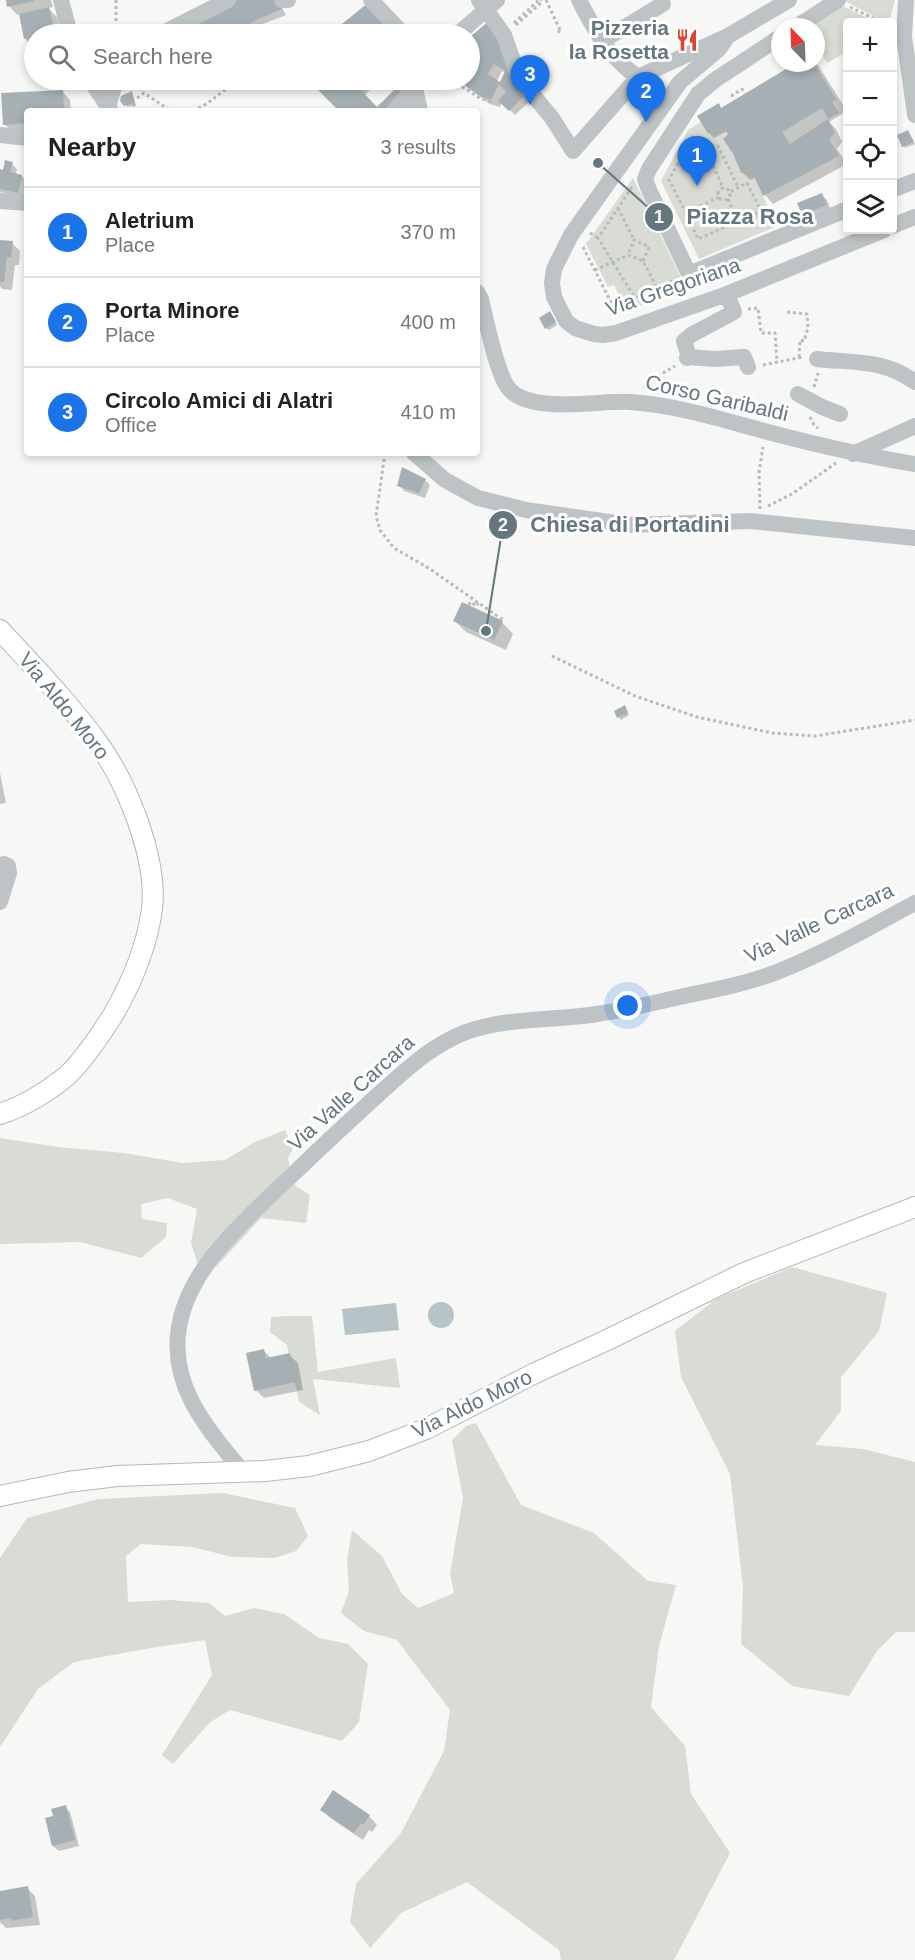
<!DOCTYPE html>
<html lang="en">
<head>
<meta charset="utf-8">
<style>
  body { margin:0; font-family:Helvetica,sans-serif; background:#f6f6f6; color:#222 }
  .controls { position:absolute; right:18px; top:18px; display:grid; overflow:hidden; border-radius:6px; box-shadow:0 3px 9px #0003 }
  .controls button { width:54px; height:54px; display:grid; place-items:center; padding:0; border:0; border-bottom:2px solid #e0e0e0; background:#fff; color:#222; font:30px sans-serif }
  .compass { position:absolute; left:771px; top:18px; width:54px; height:54px; border-radius:50%; background:#fff; box-shadow:0 3px 9px #0003; rotate:337deg }
  .you { position:absolute; left:628px; top:1006px; width:21px; height:21px; margin:-15px; border:4px solid #fff; border-radius:50%; background:#1a73e8; box-shadow:0 0 0 9px #1a73e833 }
  .badge { display:grid; place-items:center; width:39px; height:39px; border-radius:50%; background:#1a73e8; color:#fff; font-size:20px; font-weight:700 }
  .pin { position:absolute; translate:-50% -50px; filter:drop-shadow(0 2px 3px #0008) }
  .pin::after { content:''; position:absolute; top:32px; width:21px; height:18px; background:inherit; clip-path:polygon(0 0,100% 0,50% 100%) }
  .list { margin:0; padding:0; list-style:none }
  h2 { display:flex; justify-content:space-between; align-items:center; height:78px; margin:0; padding:0 24px; font-size:26px }
  h2 small { font-size:20px; font-weight:400; color:#767676 }
  .list li { display:grid; grid-template-columns:39px 1fr auto; gap:18px; align-items:center; box-sizing:border-box; height:90px; padding:0 24px; border-top:2px solid #e0e0e0 }
  .list b { display:block; font-size:22px; white-space:nowrap }
  .list p { margin:0; font-size:20px; white-space:nowrap; color:#767676 }
  .list em { font-size:20px; font-style:normal; color:#767676 }
  .icon { flex:none; width:33px; height:33px; fill:none; stroke:currentColor; stroke-width:2; stroke-linecap:round; stroke-linejoin:round }
  .map { position:relative; flex:none; width:915px; height:1960px; overflow:hidden }
  .search { position:absolute; background:#fff; box-shadow:0 3px 9px #0003; left:24px; top:24px; width:456px; height:66px; display:flex; align-items:center; gap:15px; box-sizing:border-box; padding:0 21px; border-radius:33px; color:#767676; font-size:22px }
  .panel { position:absolute; background:#fff; box-shadow:0 3px 9px #0003; left:24px; top:108px; width:456px; height:348px; border-radius:6px }
  .map>svg:first-child { display:block }
  .green { fill:#d8dcd4 }
  .water { fill:#b7c4c7 }
  .shadow { fill:#0003; fill-rule:evenodd }
  .building { fill:#a6b0b4; fill-rule:evenodd }
  .lines { fill:none; stroke-linecap:round; stroke-linejoin:round }
  .major-casing { stroke:#b2b8bb; stroke-width:22 }
  .path { stroke:#b7bbbd; stroke-width:3; stroke-dasharray:3 3; stroke-linecap:butt }
  .minor { stroke:#bec4c6; stroke-width:16 }
  .major { stroke:#fff; stroke-width:20 }
  .labels { text-anchor:middle; stroke-width:6; stroke-linejoin:round; paint-order:stroke }
  .poi-label { font-size:21px; font-weight:bold; fill:#64767e; stroke:#fff; text-anchor:end }
  .street-label { font-size:21px; fill:#64767e; stroke:#fff }
  .leader { fill:none; stroke:#64767e; stroke-width:2 }
  .callout-dot { fill:#64767e; stroke:#fff; stroke-width:2 }
  .mark-label { font-size:18px; text-anchor:middle; font-weight:bold; fill:#fff }
  .callout-label { font-size:22px; text-anchor:middle; font-weight:bold; fill:#64767e; stroke:#fff; stroke-width:6; stroke-linejoin:round; paint-order:stroke }
</style>
</head>
<body>
<div class="map">
<svg width="915" height="1960" viewBox="0 0 915 1960">
  <rect width="100%" height="100%" fill="#f7f7f5"/>
  <path class="green" d="M843,0H895L889,22H885Z
    M835,2L875,22H848L847,52L827,63L821,52L816,51V27H796Z
    M701,122L708,134L722,126L728,134L723,139L733,154L740,172L750,168L777,226L699,259L661,181L688,130Z
    M633,178L686,288L627,311L614,285L608,287L586,244Z
    M285,1130L293,1148L288,1158L293,1184L310,1195L306,1223L261,1218L216,1267L199,1268L191,1243L197,1209L168,1198L141,1204L142,1219L167,1223L166,1237L141,1258L80,1242L0,1244V1138L58,1147L124,1153L183,1163L225,1160L253,1143Z
    M792,1267L887,1293L879,1331L841,1377V1411L815,1445L863,1449L915,1462V1632H896L877,1651L849,1696L792,1686L741,1644L743,1587L730,1474L681,1377L675,1331L716,1299Z
    M288,1316H312L318,1372L396,1358L400,1388L313,1379L320,1415L299,1402L287,1345L270,1332L271,1317Z
    M476,1423L521,1505L594,1533L648,1581L676,1585L659,1646L651,1707L685,1746L691,1794L730,1853L674,1960H561L559,1950L467,1882L401,1913L370,1948L350,1922L356,1884L401,1833L444,1751L450,1710L397,1640L364,1631L341,1613L349,1591L347,1560L352,1530L382,1556L402,1594L418,1608L454,1593L450,1574L463,1498L452,1440L466,1426Z
    M223,1493L295,1508L308,1536L296,1551L275,1558L232,1557L193,1547L141,1544L126,1556L128,1602L170,1600L209,1603L225,1616L254,1608L284,1614L319,1638L348,1644L368,1664L359,1722L342,1741L230,1710L209,1723L173,1764L162,1755L212,1675L205,1640L157,1647L74,1662L38,1689L0,1747V1558L27,1518L98,1499Z"/>
  <path class="water" d="M428 1315a13 13 0 1 1 26 0a13 13 0 1 1-26 0Z
    M396,1303L399,1330L345,1335L342,1309Z"/>
  <path class="shadow" d="M7,0H51L53,7L48,8L57,17L61,34H34V53L25,38L20,14L17,15L9,6Z
    M280,4L286,15L258,26L261,30L254,34H174Z
    M369,4L399,34H344L339,28Z
    M490,22L532,99L515,115L502,102L500,107L490,104L469,89L461,81L470,80V39ZM502,71L507,74L500,84L497,81Z
    M799,63H816L818,65L847,111L829,122L836,129L842,142L837,149L847,164L773,204L765,195L756,177L750,180L742,172L727,131L714,138L709,133L718,105L722,109Z
    M38,80H56L51,88Z
    M317,80H380L364,96L377,109L401,85L396,80H424L416,87L425,97L412,111H341L313,83Z
    M62,91L70,100L71,111H27V132H13L4,124L3,94Z
    M132,93L136,105L128,107L122,100Z
    M908,132L915,144L905,148L903,146Z
    M12,164L17,169L16,175L22,176L27,182L23,198L0,192V171L4,172Z
    M821,194L827,200L831,210L809,220L803,215L799,204Z
    M0,241L12,243L20,251L19,265H15L12,290L2,289L0,286Z
    M552,315L557,325L549,330L546,328Z
    M425,480L430,485L425,498L404,491L399,485Z
    M455,621L502,622L513,634L506,650L466,632Z
    M626,709L629,715L621,720L616,712Z
    M0,773L6,803L0,804Z
    M264,1351L271,1358L289,1355L298,1363L303,1390L264,1398L256,1390Z
    M65,1807L70,1812L79,1846L59,1851L53,1846L55,1817Z
    M322,1809L369,1816L377,1825L372,1832L369,1830L363,1840L330,1818Z
    M27,1888L35,1896L40,1925L6,1928L0,1922V1893Z"/>
  <path class="building" d="M6,0H34L35,1L7,7Z
    M232,0H277L282,9L254,21L234,34H171Z
    M369,2L400,34H364L357,27L355,29L360,34H343L337,28Z
    M49,7L55,34H34V50L30,51L27,38L24,39L19,14Z
    M490,20L528,93L509,111L498,101L506,92L499,84L491,100L480,96L459,81L470,80V37ZM494,64L505,71L500,82L488,74Z
    M796,63H814L837,100L832,102L839,113L828,119L822,108L782,132L790,144L828,119L835,133L829,139L839,156L763,196L750,168L741,173L733,154L723,139L728,134L722,126L708,134L697,116L719,103L721,108Z
    M315,80H358L354,83L377,107L399,85L394,80H410L415,85L391,111H339L311,83Z
    M63,90L64,111H27V123L3,125L1,93Z
    M132,91L135,103L124,106L120,101L121,96Z
    M908,130L914,142L902,147L897,135Z
    M5,160L13,162L10,172L22,175L18,193L0,189V169L3,170Z
    M822,193L827,205L802,215L797,203Z
    M0,240L13,241L11,258L7,257L4,282H0Z
    M550,311L556,322L545,329L539,318Z
    M402,467L426,479L419,493L397,486Z
    M462,602L503,621L494,640L453,621Z
    M625,705L628,713L617,718L614,711Z
    M264,1349L266,1358L290,1353L296,1382L254,1391L246,1353Z
    M333,1790L370,1815L363,1825L361,1823L354,1833L320,1810Z
    M66,1805L75,1840L52,1846L45,1818L53,1816L51,1809Z
    M28,1886L33,1917L11,1921V1918L0,1920V1891Z"/>
  <g class="lines">
    <g class="major-casing">
      <path id="major" d="M0,630C34,667 69,703 98,743C127,783 158,859 152,909C147,947 132,982 113,1015C101,1034 81,1065 63,1079C45,1093 22,1107 0,1114
        M0,1496L68,1482L117,1476L265,1471L309,1466L369,1451L426,1429L535,1373L605,1341L744,1273L915,1207"/>
    </g>
    <path class="path" d="M116,0V34
      M546,0L561,32L557,31
      M850,7L881,22
      M514,23L539,0
      M516,25L542,2L541,0
      M452,80L478,97L491,102
      M731,96L742,89L745,93
      M137,98L144,93L171,111
      M133,104L138,111
      M193,111L208,103L236,81
      M705,146H718L738,187
      M632,187L598,238L633,295L637,296L677,279
      M718 194a6 6 0 1 1 12 0a6 6 0 1 1-12 0Z
      M719,197L686,213L669,180L692,137L701,138L723,188
      M728,199L738,222
      M618,208L634,240
      M686,213L698,239L761,211L747,183L730,192
      M590,233L598,238
      M583,247L618,316
      M643,261L649,247L634,240L628,255L643,261L657,288
      M595,270L628,255
      M748,309L758,308L761,333H775L777,362
      M787,312L807,314L808,328L804,341L800,340L799,357
      M763,365L803,357
      M814,387L818,373
      M644,388L658,376L675,366
      M810,417L814,425L818,428
      M385,453L376,516L380,530L394,548L430,569L503,620
      M768,506L792,494L836,463
      M760,509L759,472L763,447
      M469,605L470,602L477,606L478,603
      M552,656L635,696L697,717L772,733L815,736L915,720"/>
    <path class="minor" d="M61,0L70,34
      M282,0H288
      M371,0L403,34
      M479,0L504,35L519,78L552,118L573,151L638,77L728,36L789,0
      M579,0C594,29 610,59 638,77
      M906,0L904,36L915,115
      M796,27L838,0
      M161,34L228,0
      M458,34L497,0
      M728,36L718,50L680,82L571,235L554,269L552,283L554,297L566,321L575,328L594,334L603,335L616,333L727,294L884,230
      M780,37L715,80L698,94L649,169L645,179L649,190L689,274L848,209
      M602,41L663,4
      M90,80L111,111
      M415,88L420,111
      M108,107L116,80
      M394,111L421,80
      M0,135L27,138
      M892,190L915,181
      M0,201L27,203
      M892,226L915,217
      M477,292L481,299C486,319 497,377 510,390C532,414 600,400 630,402C677,405 723,420 768,432C817,445 865,456 915,464
      M689,357L714,359L744,357L748,367
      M687,358L689,357L684,341L691,335L734,312L727,294
      M817,359C853,363 884,359 915,382
      M798,394L822,407L840,414
      M414,453L445,480L478,498L526,510L630,525L750,521L915,538
      M853,454L915,426
      M0,865L4,864L8,866L9,873L0,902
      M243,1472C208,1429 169,1387 179,1327C183,1302 197,1276 213,1256C242,1220 277,1190 310,1158C333,1136 357,1114 380,1093C407,1069 432,1045 466,1032C508,1017 553,1021 597,1014C625,1010 653,1003 680,997C713,990 746,984 777,972C825,953 870,927 915,903"/>
    <use href="#major" class="major"/>
  </g>
  <defs>
    <g id="restaurant-bare" transform="scale(1.8)"><path d="M-5-6h1v4h1v-4h1v4h1v-4h1v5L-1.5 .5V6h-2V.5L-5-1ZM5-6V6H3V1.5H1.5Q1.5-4 5-6Z" fill="#d94634" stroke="#fff" stroke-width="2.5" paint-order="stroke"/></g>
  </defs>
  <g fill-rule="evenodd">
    <use href="#restaurant-bare" x="687" y="40"/>
  </g>
  <g class="labels">
    <g class="poi-label">
      <text x="669" y="35">Pizzeria<tspan x="669" dy="24">la Rosetta</tspan></text>
    </g>
    <g class="street-label">
      <text transform="translate(673 287) rotate(-19)" y="7">Via Gregoriana</text>
      <text transform="translate(717 398) rotate(13)" y="7">Corso Garibaldi</text>
      <text transform="translate(64 706) rotate(51)" y="7">Via Aldo Moro</text>
      <text transform="translate(819 923) rotate(-25)" y="7">Via Valle Carcara</text>
      <text transform="translate(351 1093) rotate(-42)" y="7">Via Valle Carcara</text>
      <text transform="translate(472 1404) rotate(-26)" y="7">Via Aldo Moro</text>
    </g>
  </g>
  <path class="leader" d="M598 163L659 217M486 631L503 525"/>
  <g class="callout-dot">
    <circle cx="598" cy="163" r="6"/>
    <circle cx="486" cy="631" r="6"/>
    <circle cx="659" cy="217" r="15"/>
    <circle cx="503" cy="525" r="15"/>
  </g>
  <g class="mark-label">
    <text x="659" y="223">1</text>
    <text x="503" y="531">2</text>
  </g>
  <g class="callout-label">
    <text x="750" y="224">Piazza Rosa</text>
    <text x="630" y="532">Chiesa di Portadini</text>
  </g>
</svg>
<div class="controls">
<button>+</button>
<button>−</button>
<button><svg class="icon" aria-label="locate" viewBox="0 0 24 24"><circle cx="12" cy="12" r="6"/><path d="M12 2v4M12 18v4M2 12h4M18 12h4"/></svg></button>
<button><svg class="icon" aria-label="layers" viewBox="0 0 24 24"><path d="M12 4l9 5-9 5-9-5zM3 14l9 5 9-5"/></svg></button>
</div>
<svg class="compass" viewBox="-18 -18 36 36"><path d="M0-13l5 13h-10z" fill="#e53935"/><path d="M0 13l5-13h-10z" fill="#767676"/></svg>
<div class="you"></div>
<div class="pin badge" style="left:697px;top:186px">1</div>
<div class="pin badge" style="left:646px;top:122px">2</div>
<div class="pin badge" style="left:530px;top:105px">3</div>
<div class="search"><svg class="icon" aria-label="search" viewBox="0 0 24 24"><circle cx="10" cy="10" r="6"/><path d="M15 15l6 6"/></svg>Search here</div>
<section class="panel">
<h2>Nearby<small>3 results</small></h2>
<ul class="list">
<li><span class="badge">1</span><div><b>Aletrium</b><p>Place</p></div><em>370 m</em></li>
<li><span class="badge">2</span><div><b>Porta Minore</b><p>Place</p></div><em>400 m</em></li>
<li><span class="badge">3</span><div><b>Circolo Amici di Alatri</b><p>Office</p></div><em>410 m</em></li>
</ul>
</section>
</div>
</body>
</html>
